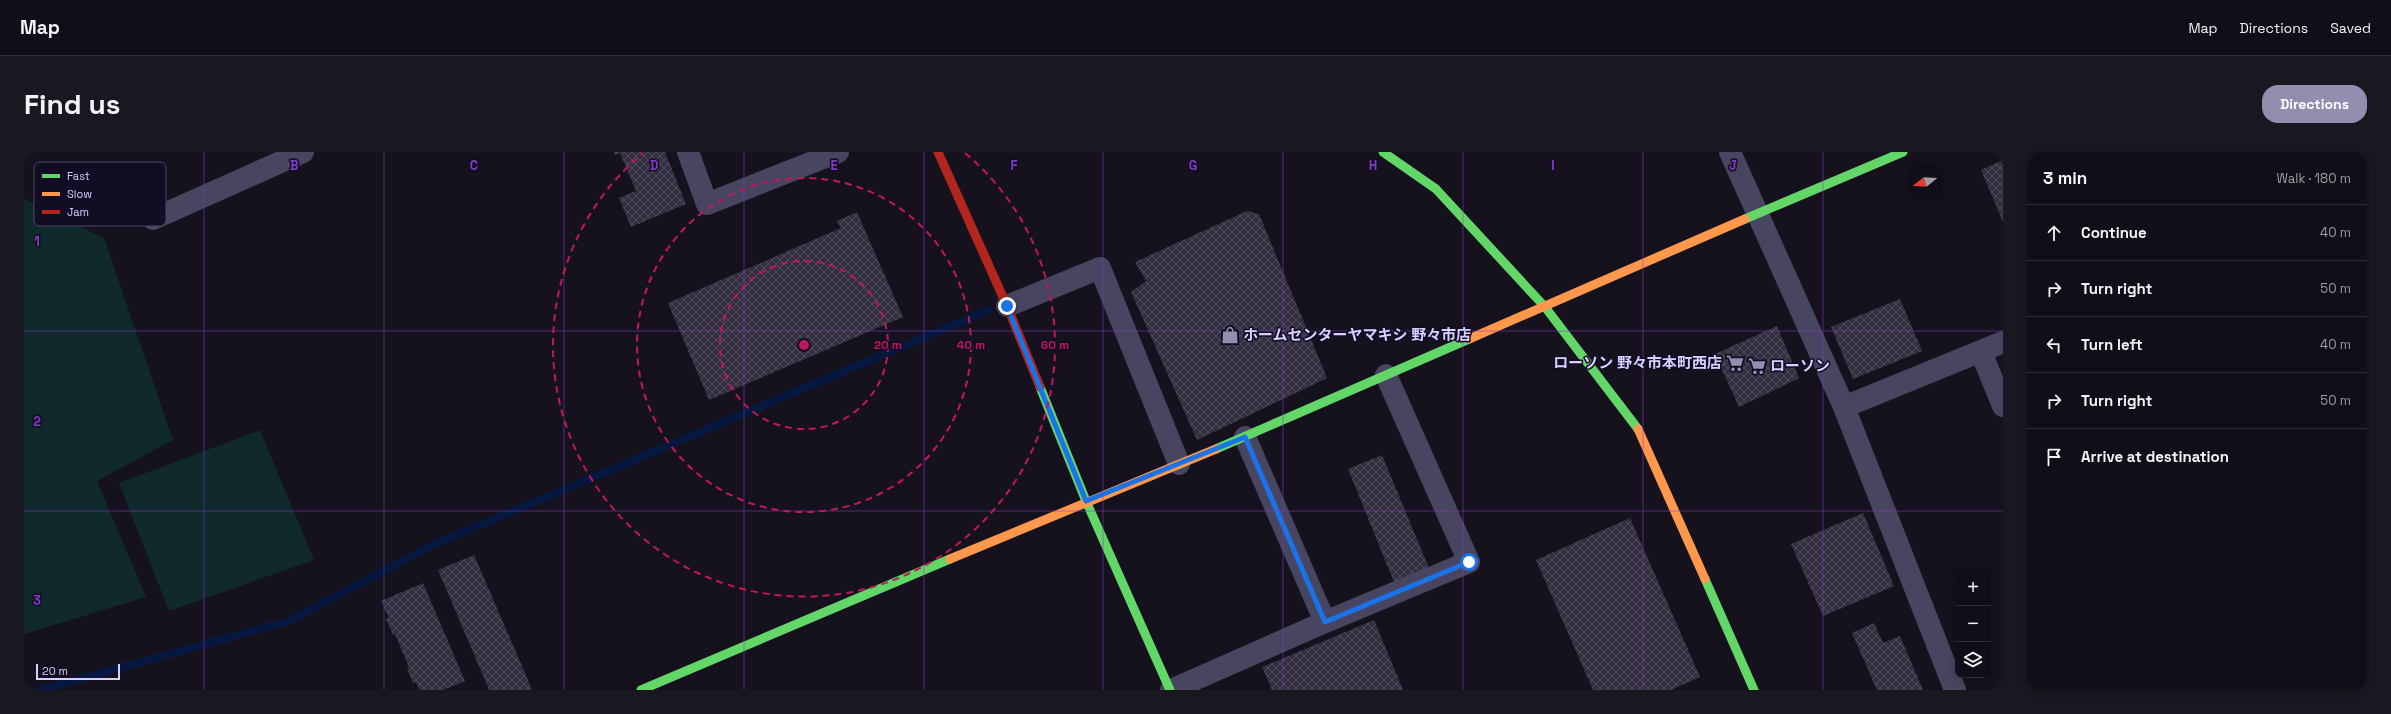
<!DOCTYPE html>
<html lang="en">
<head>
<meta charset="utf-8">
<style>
  body { margin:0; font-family:"Space Grotesk","Noto Sans JP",sans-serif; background:#19171f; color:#f1f3f6 }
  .controls { position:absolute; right:12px; bottom:12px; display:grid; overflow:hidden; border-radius:8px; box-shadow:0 2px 10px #0003 }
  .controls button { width:36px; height:36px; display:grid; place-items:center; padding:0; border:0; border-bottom:1px solid #302e35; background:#100e16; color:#f1f3f6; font:20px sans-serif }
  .compass { position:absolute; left:1883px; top:12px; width:36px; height:36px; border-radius:50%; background:#100e16; box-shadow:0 2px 10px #0003; rotate:252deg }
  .scale { position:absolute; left:12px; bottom:10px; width:84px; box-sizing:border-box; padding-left:4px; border:2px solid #d8cfff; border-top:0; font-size:11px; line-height:14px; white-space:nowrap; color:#d8cfff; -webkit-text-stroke:3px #120c24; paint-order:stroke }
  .stop { position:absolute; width:12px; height:12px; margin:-9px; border:3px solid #1a73e8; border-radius:50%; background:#fff }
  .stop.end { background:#1a73e8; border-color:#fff; box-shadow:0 1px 4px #0008 }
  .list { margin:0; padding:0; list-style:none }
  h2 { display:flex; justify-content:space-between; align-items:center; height:52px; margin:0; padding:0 16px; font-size:17px }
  h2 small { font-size:13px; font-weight:400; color:#9c9ca1 }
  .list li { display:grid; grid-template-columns:26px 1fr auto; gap:12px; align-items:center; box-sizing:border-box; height:56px; padding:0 16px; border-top:1px solid #302e35 }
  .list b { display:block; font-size:15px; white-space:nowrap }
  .list em { font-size:13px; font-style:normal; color:#9c9ca1 }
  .icon { flex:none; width:22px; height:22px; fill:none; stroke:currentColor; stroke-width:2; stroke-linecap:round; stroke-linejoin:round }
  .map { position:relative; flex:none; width:1979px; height:538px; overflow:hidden; border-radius:16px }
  header { display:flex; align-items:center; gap:24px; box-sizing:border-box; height:56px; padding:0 20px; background:#100e16; border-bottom:1px solid #302e35 }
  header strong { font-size:19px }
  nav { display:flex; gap:22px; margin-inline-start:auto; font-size:14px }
  .intro { display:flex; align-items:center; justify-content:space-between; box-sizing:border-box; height:96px; padding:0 24px }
  h1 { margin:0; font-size:28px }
  .button { padding:10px 18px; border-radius:16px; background:#948db0; color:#fff; font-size:14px; font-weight:700 }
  main { display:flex; gap:24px; padding:0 24px }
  aside { flex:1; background:#100e16; border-radius:16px; box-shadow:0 2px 10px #0003 }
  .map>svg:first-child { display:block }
  .pitch { fill:#0f292c }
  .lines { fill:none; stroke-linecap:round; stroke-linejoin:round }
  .stream { stroke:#061740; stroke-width:8 }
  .building { fill:url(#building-cross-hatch) }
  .street { stroke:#484560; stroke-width:22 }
  .fast { stroke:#63d668; stroke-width:9 }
  .slow { stroke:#ff974d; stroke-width:9 }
  .jam { stroke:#b3261e; stroke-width:9 }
  .route { stroke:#1a73e8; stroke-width:5 }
  .grid { fill:none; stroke:#843cc5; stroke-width:1; stroke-opacity:0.55 }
  .ring { fill:none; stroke:#c2185b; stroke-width:2; stroke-dasharray:7 5 }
  .labels { text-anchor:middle; stroke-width:3; stroke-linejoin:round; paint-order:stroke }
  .poi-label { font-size:15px; font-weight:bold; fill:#d8cfff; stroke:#120c24; text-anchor:start }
  .key { fill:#120c24; stroke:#4d4666; stroke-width:1 }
  .key-label { font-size:11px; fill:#d8cfff }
  .grid-label { font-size:13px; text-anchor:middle; font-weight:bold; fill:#843cc5; stroke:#120c24; stroke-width:3; stroke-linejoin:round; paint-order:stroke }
  .centre { fill:#c2185b; stroke:#120c24; stroke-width:2 }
  .ring-label { font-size:12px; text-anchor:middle; font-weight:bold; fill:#c2185b; stroke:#120c24; stroke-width:3; stroke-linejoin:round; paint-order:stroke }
</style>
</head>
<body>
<header>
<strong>Map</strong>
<nav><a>Map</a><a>Directions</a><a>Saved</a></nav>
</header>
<div class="intro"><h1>Find us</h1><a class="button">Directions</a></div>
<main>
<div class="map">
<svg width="1979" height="538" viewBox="0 0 1979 538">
  <defs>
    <pattern id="building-cross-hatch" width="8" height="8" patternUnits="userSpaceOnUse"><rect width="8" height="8" fill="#332f40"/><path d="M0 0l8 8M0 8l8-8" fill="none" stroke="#504c5d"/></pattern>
  </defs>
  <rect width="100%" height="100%" fill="#15121e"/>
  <path class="pitch" d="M0,47L80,86L149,288L73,329L122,445L0,482Z
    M236,278L290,408L145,459L95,331Z"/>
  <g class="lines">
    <path class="stream" d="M16,538L265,469L409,393L965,158"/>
  </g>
  <path class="building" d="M590,0H641L662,52L607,75L595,46L612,39L596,1L591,3Z
    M1979,8V70L1957,18Z
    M1223,59L1235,62L1303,226L1173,288L1107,140L1122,129L1111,110Z
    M833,60L879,165L685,248L644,151L817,76L813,69Z
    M1876,147L1898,199L1829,227L1807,175Z
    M1753,174L1775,226L1715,255L1691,202Z
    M1358,303L1405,416L1370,430L1324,317Z
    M1839,361L1870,434L1799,464L1767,392Z
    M1606,366L1676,525L1647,538H1569L1512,408Z
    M450,403L501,521L508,538H465L463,533L414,418Z
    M399,431L441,529L419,538H395L392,530L389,531L383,516L385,515L371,482L369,483L362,467L365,466L357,449Z
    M1350,468L1379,538H1248L1238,515Z
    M1850,471L1859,491L1876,484L1899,538H1853L1828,481Z"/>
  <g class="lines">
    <path class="street" d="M664,0L683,52L814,0
      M1706,0L1820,255L1931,538
      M129,67L279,0
      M983,154L1076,116L1155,312
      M1957,200L1979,254
      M1820,255L1979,190
      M1301,470L1445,410L1362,223
      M1147,538L1301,470L1221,285"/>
    <path class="fast" d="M1359,0L1412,37L1521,155L1614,277
      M1721,67L1879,0
      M1016,235L1062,349L1146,538
      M1192,297L1445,187
      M1681,427L1730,538
      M617,538L926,407"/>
    <path class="slow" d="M1445,187L1721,67
      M1614,277L1681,427
      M926,407L1192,297"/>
    <path class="jam" d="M914,0L983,154L1016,235"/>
  </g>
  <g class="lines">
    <path class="route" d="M983,154L1062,349L1221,285L1301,470L1445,410"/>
  </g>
  <path class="grid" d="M180,0V538M360,0V538M540,0V538M720,0V538M900,0V538M1079,0V538M1259,0V538M1439,0V538M1619,0V538M1799,0V538M0,179H1979M0,359H1979"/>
  <g class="ring">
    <circle cx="780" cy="193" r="84"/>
    <circle cx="780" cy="193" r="167"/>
    <path d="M941 1A251 251 0 1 1 619 1"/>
  </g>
  <defs>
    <g id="shop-bare" transform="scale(1.38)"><path d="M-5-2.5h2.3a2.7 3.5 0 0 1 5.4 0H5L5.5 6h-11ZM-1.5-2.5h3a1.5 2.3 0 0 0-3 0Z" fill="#948db0" stroke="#120c24" stroke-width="2.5" paint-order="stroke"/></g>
    <g id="supermarket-bare" transform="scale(1.38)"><path d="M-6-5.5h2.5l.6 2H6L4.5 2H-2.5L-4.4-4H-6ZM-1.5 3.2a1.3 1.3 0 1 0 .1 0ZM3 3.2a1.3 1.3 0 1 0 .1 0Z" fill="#948db0" stroke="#120c24" stroke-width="2.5" paint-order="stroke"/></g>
  </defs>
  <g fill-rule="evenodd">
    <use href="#shop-bare" x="1206" y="183"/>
    <use href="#supermarket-bare" x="1711" y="211"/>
    <use href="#supermarket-bare" x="1733" y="214"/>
  </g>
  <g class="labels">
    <g class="poi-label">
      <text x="1219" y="188">ホームセンターヤマキシ 野々市店</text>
      <text x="1698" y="216" text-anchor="end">ローソン 野々市本町西店</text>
      <text x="1746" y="219">ローソン</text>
    </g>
  </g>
  <rect x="10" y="10" width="132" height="64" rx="6" class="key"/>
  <rect x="18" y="22" width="18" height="4" fill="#63d668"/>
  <rect x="18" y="40" width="18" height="4" fill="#ff974d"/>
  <rect x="18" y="58" width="18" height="4" fill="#b3261e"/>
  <g class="key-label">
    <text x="43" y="28">Fast</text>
    <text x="43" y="46">Slow</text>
    <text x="43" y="64">Jam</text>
  </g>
  <g class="grid-label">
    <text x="270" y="18">B</text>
    <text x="450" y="18">C</text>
    <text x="630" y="18">D</text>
    <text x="810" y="18">E</text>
    <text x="990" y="18">F</text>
    <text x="1169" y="18">G</text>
    <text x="1349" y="18">H</text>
    <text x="1529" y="18">I</text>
    <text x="1709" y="18">J</text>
    <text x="13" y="94">1</text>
    <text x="13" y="274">2</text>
    <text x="13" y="453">3</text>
  </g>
  <circle cx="780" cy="193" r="6" class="centre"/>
  <g class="ring-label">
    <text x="864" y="197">20 m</text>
    <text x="947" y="197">40 m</text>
    <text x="1031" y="197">60 m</text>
  </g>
</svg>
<div class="controls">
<button>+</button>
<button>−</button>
<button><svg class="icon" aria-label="layers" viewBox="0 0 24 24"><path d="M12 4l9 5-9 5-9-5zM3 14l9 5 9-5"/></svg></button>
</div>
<svg class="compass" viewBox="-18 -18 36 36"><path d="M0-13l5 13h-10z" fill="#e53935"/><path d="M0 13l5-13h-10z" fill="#9c9ca1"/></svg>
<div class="scale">20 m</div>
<div class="stop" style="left:1445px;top:410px"></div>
<div class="stop end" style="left:983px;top:154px"></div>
</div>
<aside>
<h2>3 min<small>Walk · 180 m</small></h2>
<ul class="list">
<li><svg class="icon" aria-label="ahead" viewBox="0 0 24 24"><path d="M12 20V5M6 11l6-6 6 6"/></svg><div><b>Continue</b></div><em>40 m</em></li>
<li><svg class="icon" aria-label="right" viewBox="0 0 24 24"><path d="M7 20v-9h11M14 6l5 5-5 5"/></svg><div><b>Turn right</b></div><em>50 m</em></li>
<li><svg class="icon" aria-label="left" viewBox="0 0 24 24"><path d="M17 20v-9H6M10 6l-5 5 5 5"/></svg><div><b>Turn left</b></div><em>40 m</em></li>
<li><svg class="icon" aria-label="right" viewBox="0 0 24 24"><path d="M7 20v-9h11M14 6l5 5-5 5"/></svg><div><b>Turn right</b></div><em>50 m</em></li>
<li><svg class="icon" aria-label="arrive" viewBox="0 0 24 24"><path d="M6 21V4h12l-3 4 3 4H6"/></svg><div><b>Arrive at destination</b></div></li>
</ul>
</aside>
</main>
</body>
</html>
